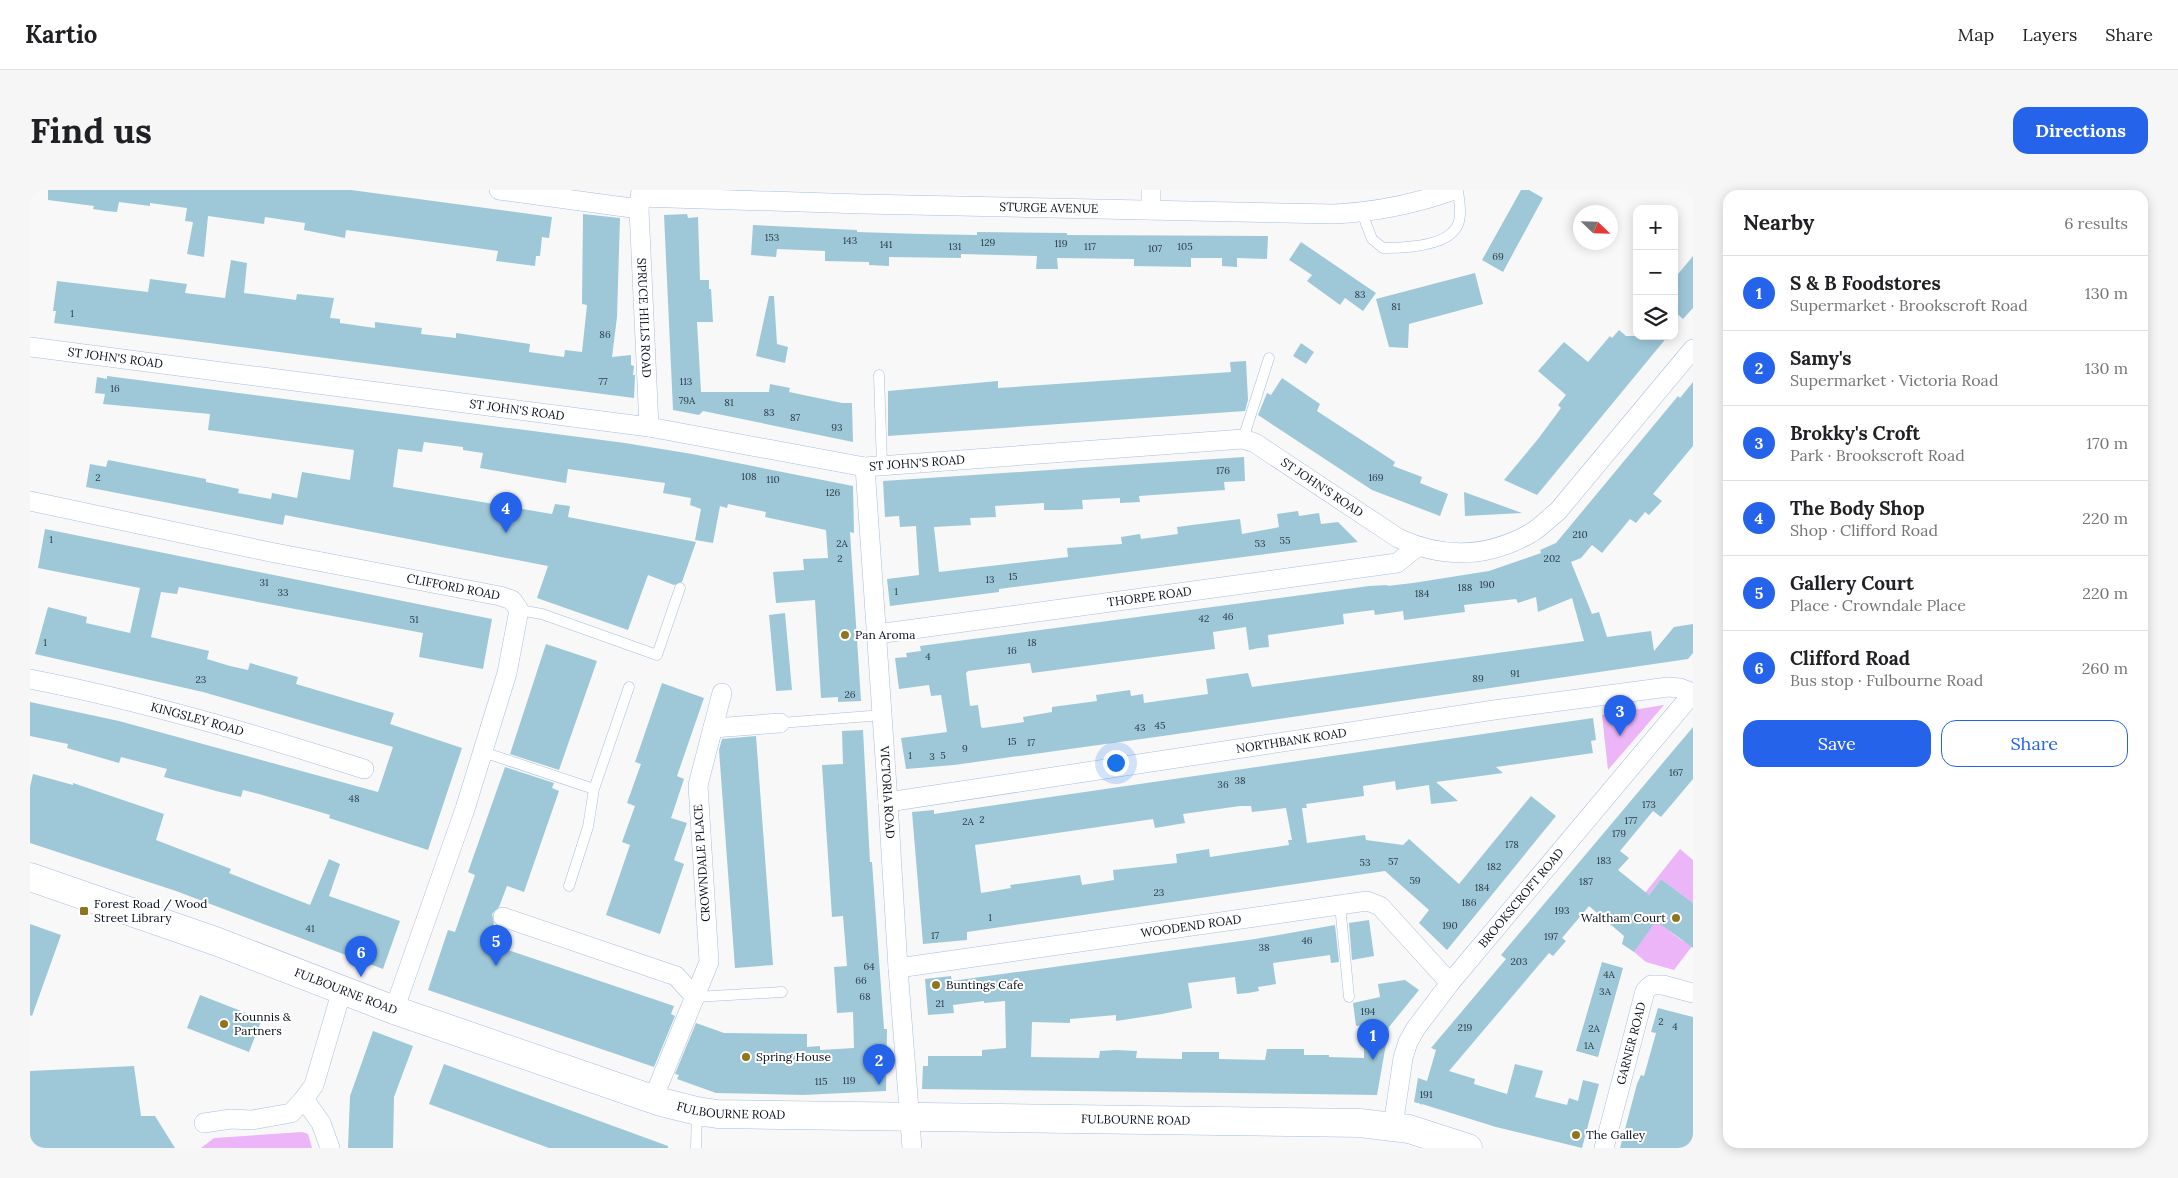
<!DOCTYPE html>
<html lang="en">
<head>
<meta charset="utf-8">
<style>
  body { margin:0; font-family:Lora,serif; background:#f6f6f6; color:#202124 }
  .controls { position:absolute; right:15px; top:15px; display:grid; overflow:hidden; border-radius:10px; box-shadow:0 2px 12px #0003 }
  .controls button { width:45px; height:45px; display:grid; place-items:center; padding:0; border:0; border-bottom:1px solid #e0e0e0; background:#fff; color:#202124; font:25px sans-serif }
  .compass { position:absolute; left:1543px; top:15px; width:45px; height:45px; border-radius:50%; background:#fff; box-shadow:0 2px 12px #0003; rotate:113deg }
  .you { position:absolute; left:1085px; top:572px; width:18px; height:18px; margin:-12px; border:4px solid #fff; border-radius:50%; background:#1a73e8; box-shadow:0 0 0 8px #1a73e833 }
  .badge { display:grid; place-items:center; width:32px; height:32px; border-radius:50%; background:#2563eb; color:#fff; font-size:16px; font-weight:700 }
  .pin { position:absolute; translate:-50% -41px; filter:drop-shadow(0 1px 2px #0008) }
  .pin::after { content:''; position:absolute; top:26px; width:18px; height:15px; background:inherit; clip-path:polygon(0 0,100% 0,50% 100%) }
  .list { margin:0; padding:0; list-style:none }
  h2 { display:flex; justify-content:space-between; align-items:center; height:65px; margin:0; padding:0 20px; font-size:21px }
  h2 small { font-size:16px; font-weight:400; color:#757577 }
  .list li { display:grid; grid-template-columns:32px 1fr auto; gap:15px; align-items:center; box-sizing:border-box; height:75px; padding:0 20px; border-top:1px solid #e0e0e0 }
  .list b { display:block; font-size:19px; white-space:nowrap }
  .list p { margin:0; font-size:16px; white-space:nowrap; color:#757577 }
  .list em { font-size:16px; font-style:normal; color:#757577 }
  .actions { display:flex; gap:10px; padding:15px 20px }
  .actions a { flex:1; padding:11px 0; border:1px solid #2563eb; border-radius:15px; text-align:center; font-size:18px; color:#2563eb }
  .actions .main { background:#2563eb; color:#fff }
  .icon { flex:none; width:28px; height:28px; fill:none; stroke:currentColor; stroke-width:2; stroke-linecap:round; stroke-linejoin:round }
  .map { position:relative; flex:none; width:1663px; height:958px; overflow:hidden; border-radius:15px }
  header { display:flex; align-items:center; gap:30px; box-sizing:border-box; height:70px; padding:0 25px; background:#fff; border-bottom:1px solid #e0e0e0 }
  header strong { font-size:24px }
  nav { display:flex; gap:28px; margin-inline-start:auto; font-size:18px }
  .intro { display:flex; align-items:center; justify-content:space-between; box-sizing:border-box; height:120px; padding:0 30px }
  h1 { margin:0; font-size:35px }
  .button { padding:12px 22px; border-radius:15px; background:#2563eb; color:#fff; font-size:18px; font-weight:700 }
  main { display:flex; gap:30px; padding:0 30px }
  aside { flex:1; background:#fff; border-radius:15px; box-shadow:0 2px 12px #0003 }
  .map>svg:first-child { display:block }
  .green { fill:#ecb5f7 }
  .building { fill:#9ec8d8; fill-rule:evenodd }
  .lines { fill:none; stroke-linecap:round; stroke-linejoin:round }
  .service-casing { stroke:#a7bedd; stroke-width:11 }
  .minor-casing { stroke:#a7bedd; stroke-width:20 }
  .secondary-casing { stroke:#a7bedd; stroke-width:29 }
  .service { stroke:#fff; stroke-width:10 }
  .minor { stroke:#fff; stroke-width:19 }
  .secondary { stroke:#fff; stroke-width:28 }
  .poi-dot { fill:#8f751b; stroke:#fff; stroke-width:2 }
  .labels { text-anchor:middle; stroke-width:4; stroke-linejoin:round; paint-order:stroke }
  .number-label { font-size:10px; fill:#2c3c48 }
  .street-label { font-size:12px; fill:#060e18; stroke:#fff }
  .poi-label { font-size:12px; fill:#060e18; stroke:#fff; text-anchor:start }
</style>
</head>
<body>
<header>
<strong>Kartio</strong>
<nav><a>Map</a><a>Layers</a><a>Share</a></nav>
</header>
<div class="intro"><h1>Find us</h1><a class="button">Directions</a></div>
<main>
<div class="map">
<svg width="1663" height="958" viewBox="0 0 1663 958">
  <rect width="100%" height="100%" fill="#f8f8f8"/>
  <path class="green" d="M1634,515L1578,580L1572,525Z
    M1650,659L1663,670V713L1631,689L1611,715C1623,725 1650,754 1663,755L1644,780L1616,772L1604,762L1612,749L1591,733Z
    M272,942L278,944L282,958H171L184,948Z"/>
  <path class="building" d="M18,0H321L522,27L519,48L512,47L510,66H506L505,76L466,71L468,61L316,40L315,48L274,40L275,33L235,27L234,34L178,26L174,67L157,64L163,32L155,31L157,18L120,13V16L89,12L87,22L76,21L63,19L64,16L18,10Z
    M1491,0H1499L1513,8L1473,82L1452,70Z
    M553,24L590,28L587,127L582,167L601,165V175L604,176L603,185H605L604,208L24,133L26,121H23L27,91L118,102L120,89L157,94L155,103L195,108L201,70L217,73L214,103L266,110L267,104L304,108L300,128L310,129V133L345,138V132L392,138L391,144L426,148V143L500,154L499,162L534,167L535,160L552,162L557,115L552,114Z
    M657,24L658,28L668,27L670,90H679V99H681L683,132H667L671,202H739L740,194L760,198L759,202L812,213H822L823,252L673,221L669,225L643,220L634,25Z
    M723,35L827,40V42L891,44L947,45V42L1037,43V45L1238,46L1237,69L1207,68V77L1192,76V68H1161V77L1104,76V69L1027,68L1028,79H1006L1007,66L931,64V68L859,67V76L839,75V72L795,71V61L747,59L746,67L721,65Z
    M1271,52L1346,103L1333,121L1315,108L1310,115L1277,91L1282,85L1259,70Z
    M1663,66V118L1653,129L1644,121V89Z
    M1445,83L1453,114L1379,134L1378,158L1359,157L1346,109Z
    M739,106H744L747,154L758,157L755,173L726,166Z
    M1589,140L1596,146H1638L1507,305L1474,290L1508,249L1531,218L1528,215L1536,205L1508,181L1534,152L1558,172L1580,146L1582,148Z
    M1271,153L1284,162L1276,174L1263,166Z
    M1216,171L1218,210L1215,221L858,246V201L968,191V198L1201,182L1200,172Z
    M77,186L595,253L662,264L823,296L824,343L820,342L831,511L808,512V507L791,508L785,410L746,413L743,382L774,380L773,369L798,368L796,340L735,327L736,322L698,314L697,318L690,316L683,353L665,350L671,319L660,315L661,308L633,303L635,293L538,279L536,293L450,278L453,263L433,260V257L394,252L392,262L368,259L363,297L522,324L525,314L540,316L538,327L666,352L652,392L644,395L618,385L598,440L507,408L518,376L255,325L253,335L56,297L60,274L76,277L78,270L176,289V292L209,299L208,303L241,309L242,303L267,308L272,282L320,290L324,260L178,240L180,224L73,214L75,204L65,203L67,187L77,189Z
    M1252,188L1290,214L1287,221L1365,272L1363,276L1392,287L1390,293L1418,304L1410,326L1342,300L1228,225L1237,203L1241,205Z
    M1663,192V256L1623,304L1632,311L1619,325L1615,322L1606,333L1600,329L1572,363L1562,355L1551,368L1541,372L1562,424L1569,422L1577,447L1621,441L1624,461L1644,437L1663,434V463L1658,469L1140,545L924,575L876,579L871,548L917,542L911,505L901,506L899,495L869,499L865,468L877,467L876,463L891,461L890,456L1339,396L1358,395L1357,396L1383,393L1459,381L1511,363L1510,360L1526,353L1648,206L1650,208ZM1506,407L1508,422L1542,408L1554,451L1222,497L1218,483L1176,489L1178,504L1114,513L1113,504L1101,506L1100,500L1066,505L1067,511L1022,517V522L993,527L994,532L953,538L951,537L948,515L940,516L936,483L938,481L1000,473L1002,483L1185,459L1183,442L1216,437L1219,460L1229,458L1239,457L1238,445L1314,434L1313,424L1344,420L1345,425L1373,421L1374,430L1435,422L1434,415L1486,409L1488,413Z
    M1214,267L1215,291L1194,292L1195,300L1109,306L1110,312L1090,313V308L1052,310L1053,319L1032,320H1014V313L965,316L966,327L940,328L941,335L904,337L909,382L1038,367L1037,358L1092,354L1091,347L1110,344L1111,349L1148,344L1147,337L1162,335L1210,329L1212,344L1245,338L1249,337L1247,324L1268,321L1269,326L1289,323L1291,334L1308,332L1328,352L969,399V402L860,416L857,389L889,385L886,336L870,337L869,326L855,327L853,291Z
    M1434,302L1492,323L1435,326Z
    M15,339L462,429L453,479L389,467L393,443L149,397L147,404L131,402L121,447L179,461L177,469L200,476L218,480L220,473L268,487L266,494L364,523L360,534L432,558L398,660L299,628L300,625L229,604L213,600L211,607L190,602L134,587L137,579L91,567L89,573L37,558L38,554L0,546V512L89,531L348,602L363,557L173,502L5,464L18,417L57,427L56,433L100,443L110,398L8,378Z
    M755,423L762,500L746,501L739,425Z
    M516,454L567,471L529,580L480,564Z
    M632,493L674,508L647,586L654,589L641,628L657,633L644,670L654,674L630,744L576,725L600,655L592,652L605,616L597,613L611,574L605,572Z
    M1563,528L1566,550L1561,551L1563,563L1466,577L1473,583L1406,592L1428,611L1401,614L1399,595L1366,600L1365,591L1333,596L1334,606L1276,614L1277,618H1272L1277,653L1335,645L1336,650L1373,655L1379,649L1429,694L1501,606L1526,626L1417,760L1389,733L1399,720L1355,681L937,742V750L893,754L882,622L904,620V624ZM1210,616H1221L1222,622L1256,618L1262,650H1258L1259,655L1180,667L1179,659L1146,664L1147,673L1083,680L1084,690L1052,695L1050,685L980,695L981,698L951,703L945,655L1123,629L1125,638L1155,633L1153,624Z
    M1663,537V589L1631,627L1623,621L1590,661L1599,668L1588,680L1619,705L1631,689L1663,713V758L1626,731L1604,762L1592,754L1594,746L1559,716L1532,748L1536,751L1523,766L1519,763L1419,881L1445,889L1444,894L1477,904L1485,874L1513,881L1505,907L1537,915L1539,908L1548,911L1553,890L1569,894L1552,958L1466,937L1392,914L1390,916L1391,914L1384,912L1388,888L1397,891L1406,860L1401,858L1476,769L1471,765Z
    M833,540L840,672H842L854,839H857L856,901L773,905L686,903L647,889L649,885L645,884L666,833L694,843L777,844V857L790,856V860L824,858L823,822L807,823L804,777L817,776L813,726L802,727L792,575L813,574L812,541Z
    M726,546L743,775L705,778L689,560L692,549Z
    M475,577L524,593L522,598L529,601L494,702L477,696L469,717L462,724L464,733L457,753L644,816L641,824L645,826L624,877L398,800L418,740L425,742L445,685L438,682Z
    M3,584L43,595V593L134,624L126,650L201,679L199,683L280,715L299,669L310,674L299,706L370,731L353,779L146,701L0,653V597Z
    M1339,730L1344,766L1322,770L1319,733Z
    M0,734L31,745L2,826L0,825Z
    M1305,735L1309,772L1301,773L1300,765L1243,773L1246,794L1228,797L1229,801L1218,803L1207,804L1205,787L1158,793L1162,818L1132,824L1086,831V825L1040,829V833L1002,832L1001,867L1069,868L1070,861L1085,860L1107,861L1106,868L1152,869V862H1189V869L1235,870L1237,859H1274V865H1299V867L1334,868V835L1326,836L1323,813L1350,807L1348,794L1375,790L1389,800L1359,837L1347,905L892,899L893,876H898V866H952V860L976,858L975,811L954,813V811L923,815L924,823L898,825L895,789L921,786L922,791L1225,749Z
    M1572,772L1593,778L1568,867L1546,861Z
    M170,805L232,829L219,862L157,838Z
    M1628,818L1663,827V958H1590L1607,894L1611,885L1614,886L1626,843L1621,842Z
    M343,841L383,856L364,907L363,958H318L320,906Z
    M414,874L638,956V958H519L399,914Z
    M104,876L111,926H125L145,958H0V881Z"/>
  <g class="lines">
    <g class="service-casing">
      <path id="service" d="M1332,23L1342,49L1353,58C1373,58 1414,57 1426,38C1433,28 1429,11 1428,0
        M849,185L852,275
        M1213,249L1239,168
        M489,420L512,424L627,465L650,398
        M750,533L853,525
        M453,562L564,599
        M539,696L558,637L564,599L599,497
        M1310,715L1319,807
        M665,807L752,802
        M666,958L667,922"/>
    </g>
    <g class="minor-casing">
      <g id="minor">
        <path d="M469,0L609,19"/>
        <path id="s1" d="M611,0L609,19L619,237"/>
        <path id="s2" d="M610,7L832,14L1304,24C1346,22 1385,14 1424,0"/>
        <path d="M1121,20V0"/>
        <path id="s3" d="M0,157L619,237L835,277L1213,249L1225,253L1368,348C1413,369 1457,368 1501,343C1511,337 1519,328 1528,321L1663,159"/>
        <path id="s4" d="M835,277L858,612L868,778L882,958"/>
        <path id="s5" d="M0,311L240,362L470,406L482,410L489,420L477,483L435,619L364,820"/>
        <path id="s6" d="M847,444L1367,373L1387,357"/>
        <path id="s7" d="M0,489C113,511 224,544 334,579"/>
        <path d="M683,538L750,533"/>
        <path id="s8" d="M858,612L1464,520L1638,497L1650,498L1663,503"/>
        <path d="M473,727L646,786L665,807"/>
        <path id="s9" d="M868,778L1337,711L1350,716L1420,793"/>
        <path d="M623,909L679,772L668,595L692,503"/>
        <path d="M174,933L201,929L222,930L261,923L274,909"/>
        <path id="s10" d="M1363,936L1373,868L1378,852L1386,838L1420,793L1663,503"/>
        <path d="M300,958L291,933L274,909L284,895L312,800"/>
        <path id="s11" d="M1574,958L1615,801L1621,795H1633L1663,803"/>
      </g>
    </g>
    <g class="secondary-casing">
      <g id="secondary">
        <path id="s12" d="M0,687L188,752L364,820L631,912L667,921L687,924L1330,933L1379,939L1438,958"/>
      </g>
    </g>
    <use href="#service" class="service"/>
    <use href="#minor" class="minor"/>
    <use href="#secondary" class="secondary"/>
  </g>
  <g class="poi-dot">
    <circle cx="815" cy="445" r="5"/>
    <rect x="49" y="716" width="10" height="10" rx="2.5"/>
    <circle cx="1646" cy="728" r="5"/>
    <circle cx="906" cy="795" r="5"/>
    <circle cx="194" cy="834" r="5"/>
    <circle cx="716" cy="867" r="5"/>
    <circle cx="1546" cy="945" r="5"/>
  </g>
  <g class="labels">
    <g class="number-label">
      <text x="742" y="51">153</text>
      <text x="820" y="54">143</text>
      <text x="958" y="56">129</text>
      <text x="1031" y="57">119</text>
      <text x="856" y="58">141</text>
      <text x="925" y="60">131</text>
      <text x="1060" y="60">117</text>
      <text x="1155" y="60">105</text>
      <text x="1125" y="62">107</text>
      <text x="1468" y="70">69</text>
      <text x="1330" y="108">83</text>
      <text x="1366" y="120">81</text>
      <text x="42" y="127">1</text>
      <text x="575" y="148">86</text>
      <text x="573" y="195">77</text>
      <text x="656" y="195">113</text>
      <text x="85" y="202">16</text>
      <text x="657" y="214">79A</text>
      <text x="699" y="216">81</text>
      <text x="739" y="226">83</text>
      <text x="765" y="231">87</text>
      <text x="807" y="241">93</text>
      <text x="1193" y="284">176</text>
      <text x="719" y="290">108</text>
      <text x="68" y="291">2</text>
      <text x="1346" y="291">169</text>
      <text x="743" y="293">110</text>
      <text x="803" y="306">126</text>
      <text x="1550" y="348">210</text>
      <text x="21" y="353">1</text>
      <text x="1255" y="354">55</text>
      <text x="812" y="357">2A</text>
      <text x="1230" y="357">53</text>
      <text x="810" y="372">2</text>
      <text x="1522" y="372">202</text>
      <text x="983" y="390">15</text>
      <text x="960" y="393">13</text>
      <text x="234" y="396">31</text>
      <text x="1457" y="398">190</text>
      <text x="1435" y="401">188</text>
      <text x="866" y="405">1</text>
      <text x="253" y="406">33</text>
      <text x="1392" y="407">184</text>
      <text x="1198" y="430">46</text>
      <text x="1174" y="432">42</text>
      <text x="384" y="433">51</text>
      <text x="15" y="456">1</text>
      <text x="1002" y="456">18</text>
      <text x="982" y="464">16</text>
      <text x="898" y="470">4</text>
      <text x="1485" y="487">91</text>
      <text x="1448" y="492">89</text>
      <text x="171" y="493">23</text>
      <text x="820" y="508">26</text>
      <text x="1130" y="539">45</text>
      <text x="1110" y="541">43</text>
      <text x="982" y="555">15</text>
      <text x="1001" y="556">17</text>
      <text x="935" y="562">9</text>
      <text x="880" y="569">1</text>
      <text x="913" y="569">5</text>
      <text x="902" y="570">3</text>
      <text x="1646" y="586">167</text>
      <text x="1210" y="594">38</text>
      <text x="1193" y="598">36</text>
      <text x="324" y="612">48</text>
      <text x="1619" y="618">173</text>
      <text x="952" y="633">2</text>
      <text x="1601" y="634">177</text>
      <text x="938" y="635">2A</text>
      <text x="1589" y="647">179</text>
      <text x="1482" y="658">178</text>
      <text x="1574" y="674">183</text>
      <text x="1363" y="675">57</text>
      <text x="1335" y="676">53</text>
      <text x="1464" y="680">182</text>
      <text x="1385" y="694">59</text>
      <text x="1556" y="695">187</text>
      <text x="1452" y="701">184</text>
      <text x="1129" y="706">23</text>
      <text x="1439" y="716">186</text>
      <text x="1532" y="724">193</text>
      <text x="960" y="731">1</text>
      <text x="1420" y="739">190</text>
      <text x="280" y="742">41</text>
      <text x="905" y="749">17</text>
      <text x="1521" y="750">197</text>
      <text x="1277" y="754">46</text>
      <text x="1234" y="761">38</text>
      <text x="1489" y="775">203</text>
      <text x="839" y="780">64</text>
      <text x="1579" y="788">4A</text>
      <text x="831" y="794">66</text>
      <text x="1575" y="805">3A</text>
      <text x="835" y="810">68</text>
      <text x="910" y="817">21</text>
      <text x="1338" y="825">194</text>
      <text x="1631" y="835">2</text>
      <text x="1645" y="840">4</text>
      <text x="1435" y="841">219</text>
      <text x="1564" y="842">2A</text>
      <text x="1559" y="859">1A</text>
      <text x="819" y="894">119</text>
      <text x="791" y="895">115</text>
      <text x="1396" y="908">191</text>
    </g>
    <g class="street-label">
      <text dy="4" stroke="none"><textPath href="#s2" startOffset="409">STURGE AVENUE</textPath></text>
      <text dy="4" stroke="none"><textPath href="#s1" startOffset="128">SPRUCE HILLS ROAD</textPath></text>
      <text dy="4" stroke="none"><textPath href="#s3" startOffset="86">ST JOHN'S ROAD</textPath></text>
      <text dy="4" stroke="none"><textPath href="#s3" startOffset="491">ST JOHN'S ROAD</textPath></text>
      <text dy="4" stroke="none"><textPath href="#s3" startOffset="896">ST JOHN'S ROAD</textPath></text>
      <text dy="4" stroke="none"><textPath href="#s3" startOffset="1316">ST JOHN'S ROAD</textPath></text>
      <text dy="4" stroke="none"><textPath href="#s5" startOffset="432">CLIFFORD ROAD</textPath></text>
      <text dy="4" stroke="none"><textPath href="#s6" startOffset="275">THORPE ROAD</textPath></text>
      <text dy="4" stroke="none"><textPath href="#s7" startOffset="172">KINGSLEY ROAD</textPath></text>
      <text dy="4" stroke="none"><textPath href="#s8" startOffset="408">NORTHBANK ROAD</textPath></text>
      <text dy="4" stroke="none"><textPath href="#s4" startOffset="326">VICTORIA ROAD</textPath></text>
      <text transform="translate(672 673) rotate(-94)" y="4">CROWNDALE PLACE</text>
      <text dy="4" stroke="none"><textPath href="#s10" startOffset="269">BROOKSCROFT ROAD</textPath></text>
      <text dy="4" stroke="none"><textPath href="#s9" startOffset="296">WOODEND ROAD</textPath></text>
      <text dy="4" stroke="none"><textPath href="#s12" startOffset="336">FULBOURNE ROAD</textPath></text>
      <text dy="4" stroke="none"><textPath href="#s11" startOffset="108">GARNER ROAD</textPath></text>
      <text dy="4" stroke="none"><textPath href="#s12" startOffset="741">FULBOURNE ROAD</textPath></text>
      <text dy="4" stroke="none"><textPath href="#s12" startOffset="1146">FULBOURNE ROAD</textPath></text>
    </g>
    <g class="poi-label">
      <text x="825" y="449">Pan Aroma</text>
      <text x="64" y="718">Forest Road / Wood<tspan x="64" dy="14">Street Library</tspan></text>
      <text x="1636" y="732" text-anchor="end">Waltham Court</text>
      <text x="916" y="799">Buntings Cafe</text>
      <text x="204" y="831">Kounnis &amp;<tspan x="204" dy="14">Partners</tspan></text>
      <text x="726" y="871">Spring House</text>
      <text x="1556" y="949">The Galley</text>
    </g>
  </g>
</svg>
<div class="controls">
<button>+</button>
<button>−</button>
<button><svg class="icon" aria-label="layers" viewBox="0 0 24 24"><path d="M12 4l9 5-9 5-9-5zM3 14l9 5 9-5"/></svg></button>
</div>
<svg class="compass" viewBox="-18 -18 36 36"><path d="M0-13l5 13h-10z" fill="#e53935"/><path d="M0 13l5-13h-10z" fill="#757577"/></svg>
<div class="you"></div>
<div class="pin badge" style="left:1343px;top:870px">1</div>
<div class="pin badge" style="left:849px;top:895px">2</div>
<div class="pin badge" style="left:1590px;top:546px">3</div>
<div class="pin badge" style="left:476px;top:343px">4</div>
<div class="pin badge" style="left:466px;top:776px">5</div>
<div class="pin badge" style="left:331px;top:787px">6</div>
</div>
<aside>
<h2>Nearby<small>6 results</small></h2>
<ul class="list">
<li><span class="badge">1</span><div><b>S &amp; B Foodstores</b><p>Supermarket · Brookscroft Road</p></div><em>130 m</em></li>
<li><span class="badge">2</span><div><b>Samy's</b><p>Supermarket · Victoria Road</p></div><em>130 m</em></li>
<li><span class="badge">3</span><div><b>Brokky's Croft</b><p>Park · Brookscroft Road</p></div><em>170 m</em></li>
<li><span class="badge">4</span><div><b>The Body Shop</b><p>Shop · Clifford Road</p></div><em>220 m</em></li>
<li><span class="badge">5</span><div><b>Gallery Court</b><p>Place · Crowndale Place</p></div><em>220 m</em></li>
<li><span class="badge">6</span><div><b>Clifford Road</b><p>Bus stop · Fulbourne Road</p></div><em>260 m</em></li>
</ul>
<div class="actions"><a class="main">Save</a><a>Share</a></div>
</aside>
</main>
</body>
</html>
